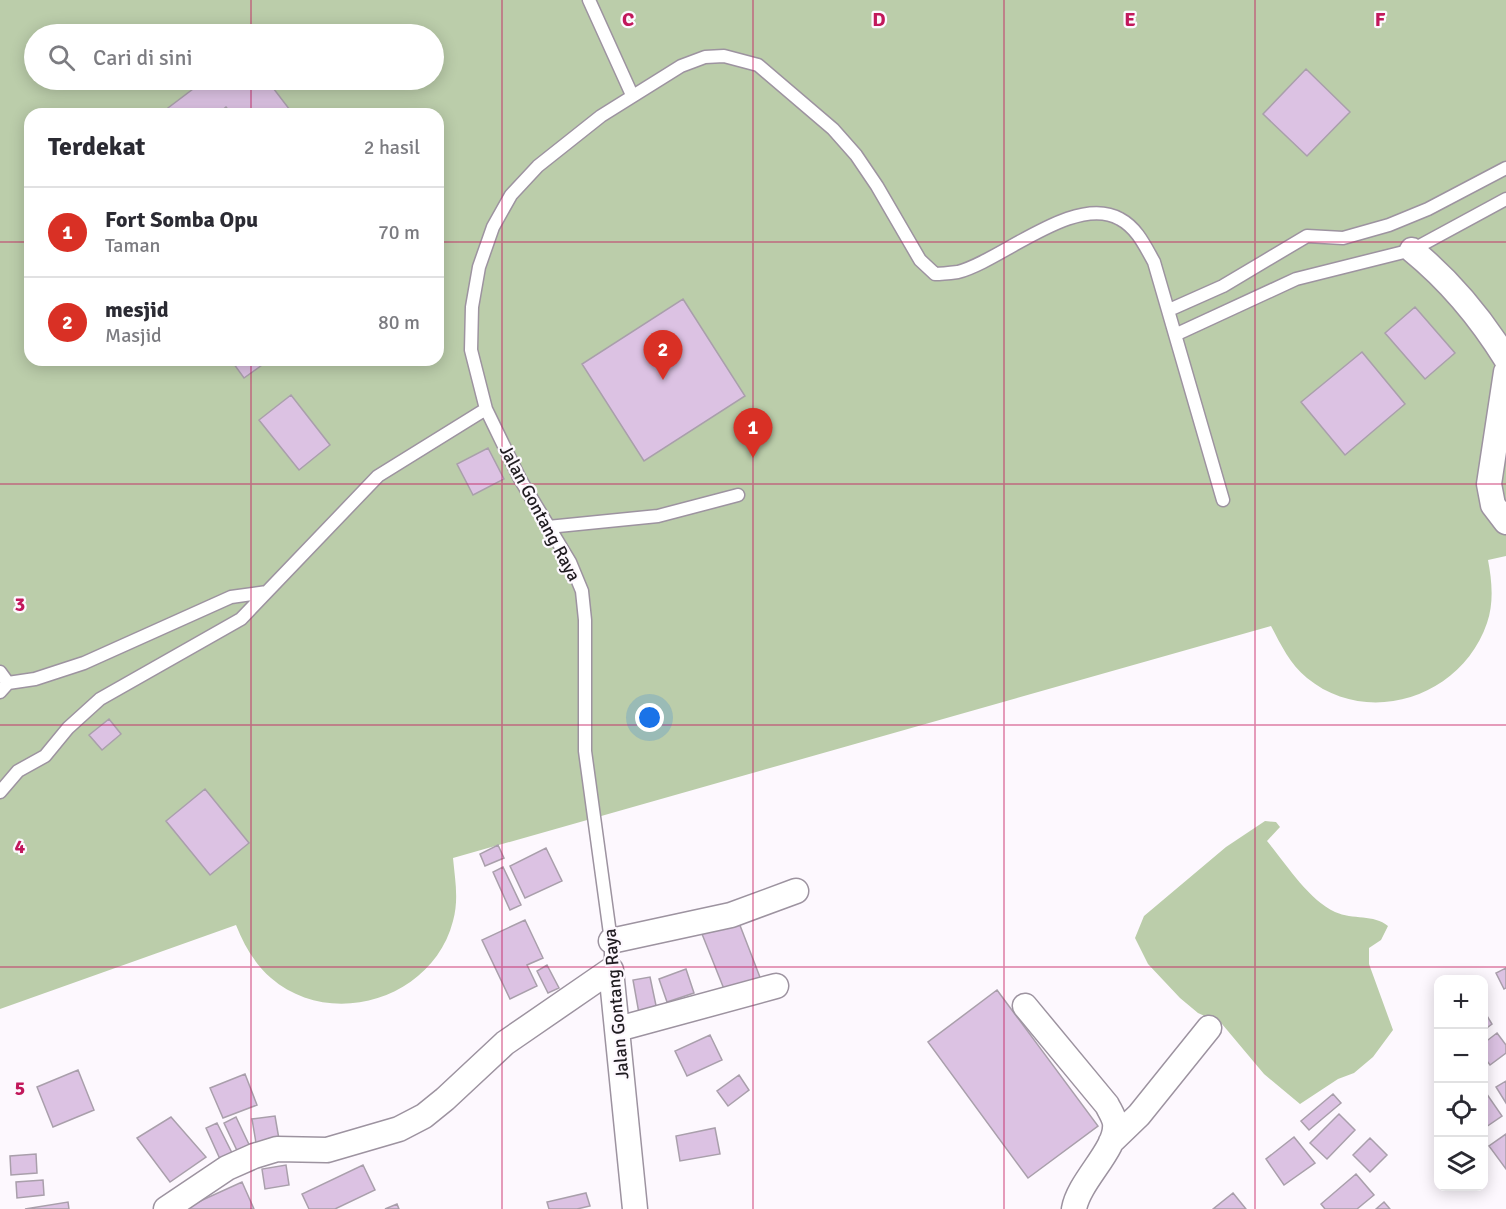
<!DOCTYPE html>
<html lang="id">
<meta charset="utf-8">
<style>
:root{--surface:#fff;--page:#f7f7f7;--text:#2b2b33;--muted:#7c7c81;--line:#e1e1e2;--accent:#d93025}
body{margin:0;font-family:Signika,sans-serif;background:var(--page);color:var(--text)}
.controls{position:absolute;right:18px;bottom:18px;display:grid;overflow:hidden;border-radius:12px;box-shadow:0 3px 15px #0003}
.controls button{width:54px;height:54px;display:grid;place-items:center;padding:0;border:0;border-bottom:2px solid var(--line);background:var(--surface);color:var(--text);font:30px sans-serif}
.you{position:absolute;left:650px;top:718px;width:21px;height:21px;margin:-15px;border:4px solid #fff;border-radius:50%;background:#1a73e8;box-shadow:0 0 0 9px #1a73e833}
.badge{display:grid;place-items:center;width:39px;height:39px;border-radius:50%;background:var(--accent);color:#fff;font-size:20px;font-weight:700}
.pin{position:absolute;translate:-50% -50px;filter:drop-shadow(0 2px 3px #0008)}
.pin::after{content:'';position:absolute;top:32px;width:21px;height:18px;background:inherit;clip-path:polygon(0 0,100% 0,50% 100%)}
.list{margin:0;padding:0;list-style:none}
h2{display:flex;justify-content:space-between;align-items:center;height:78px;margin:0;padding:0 24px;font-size:26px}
h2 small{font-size:20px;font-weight:400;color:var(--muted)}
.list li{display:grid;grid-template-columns:39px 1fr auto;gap:18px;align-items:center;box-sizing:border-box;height:90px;padding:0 24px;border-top:2px solid var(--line)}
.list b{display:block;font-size:22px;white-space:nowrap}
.list p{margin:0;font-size:20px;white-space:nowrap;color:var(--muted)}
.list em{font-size:20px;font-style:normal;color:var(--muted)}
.icon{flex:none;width:33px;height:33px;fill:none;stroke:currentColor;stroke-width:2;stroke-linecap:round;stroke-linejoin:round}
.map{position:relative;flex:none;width:1506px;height:1209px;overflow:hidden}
.search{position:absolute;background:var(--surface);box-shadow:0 3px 15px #0003;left:24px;top:24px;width:420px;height:66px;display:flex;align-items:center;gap:15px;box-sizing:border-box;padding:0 21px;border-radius:33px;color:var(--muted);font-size:22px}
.panel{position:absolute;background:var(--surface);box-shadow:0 3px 15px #0003;left:24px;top:108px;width:420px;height:258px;border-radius:18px}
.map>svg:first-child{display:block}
.green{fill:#bbcdaa;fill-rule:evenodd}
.building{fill:#dcc2e3;stroke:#a99fab;stroke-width:1.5}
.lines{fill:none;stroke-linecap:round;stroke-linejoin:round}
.lane-casing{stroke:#9d93a0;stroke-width:15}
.street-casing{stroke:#9d93a0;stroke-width:27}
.lane{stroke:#fff;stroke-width:12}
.street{stroke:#fff;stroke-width:24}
.grid{fill:none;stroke:#c2185b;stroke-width:1.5;stroke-opacity:0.55}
.labels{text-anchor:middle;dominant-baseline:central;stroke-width:4.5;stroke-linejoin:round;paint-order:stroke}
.street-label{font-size:18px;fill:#201c21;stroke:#fdf8fe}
.grid-label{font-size:20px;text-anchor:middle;font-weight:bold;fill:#c2185b;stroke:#fdf8fe;stroke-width:4.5;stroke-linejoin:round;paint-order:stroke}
</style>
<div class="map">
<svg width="1506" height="1209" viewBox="0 0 1506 1209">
<rect width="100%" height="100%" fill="#fdf8fe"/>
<!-- green -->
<path class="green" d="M0,0H1506V556L1488,560C1492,581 1494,603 1487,623C1462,697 1368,728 1307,678C1290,664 1281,645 1271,626L453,858C455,880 459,899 453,921C433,999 331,1030 271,978C254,963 244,945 236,925L0,1009ZM34,34H434V80H34ZM30,114H438V360H30Z
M1265,821L1276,822L1280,827L1267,841C1287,865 1308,899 1335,912C1353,920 1374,914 1388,926L1381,940L1369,948V964L1393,1030L1373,1057L1354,1073L1338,1079L1300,1104L1264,1074L1222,1024L1198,1013L1180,998L1148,964L1135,938L1144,916L1226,847Z"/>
<!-- building -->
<path class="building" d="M1306,69L1350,112L1307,156L1263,114Z
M205,80H267L293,114H232L226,107L217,114H160Z
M683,299L745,396L644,461L582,364Z
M1415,307L1455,353L1425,379L1385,333Z
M1362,352L1405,404L1345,455L1301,402Z
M231,360H269L244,378Z
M291,395L330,445L299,470L259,420Z
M488,448L504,479L473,495L457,464Z
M109,719L121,734L102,750L89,735Z
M205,789L249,843L210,875L166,821Z
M498,845L504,858L485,866L480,854Z
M546,848L562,881L525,898L510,866Z
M503,867L521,905L510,910L493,872Z
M736,915L763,985L728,999L700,929Z
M525,920L543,958L527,965L537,986L510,999L482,940Z
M547,965L559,988L548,993L537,971Z
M1506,968V988L1504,989L1496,973Z
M686,969L694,993L667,1002L659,979Z
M650,977L658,1015L640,1019L633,980Z
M997,990L1098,1126L1028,1178L928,1042Z
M1484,1011L1492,1024L1484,1030Z
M1497,1033L1506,1045V1053L1490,1065L1484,1057V1043Z
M710,1035L722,1060L687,1076L675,1051Z
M78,1070L94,1110L53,1127L37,1087Z
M245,1074L257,1105L223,1118L210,1088Z
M739,1075L749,1090L728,1106L717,1091Z
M1506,1081V1103L1496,1087Z
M1484,1090L1502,1116L1486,1127L1484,1124Z
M1333,1094L1341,1103L1309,1130L1301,1121Z
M1339,1114L1355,1130L1327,1159L1310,1143Z
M275,1116L280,1145L257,1149L252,1119Z
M171,1117L206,1157L170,1182L137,1138Z
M236,1117L253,1153L241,1159L224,1123Z
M217,1123L232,1153L220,1159L206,1128Z
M715,1128L720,1154L680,1161L676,1136Z
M1506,1134V1169L1489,1146Z
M1294,1137L1315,1163L1284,1185L1266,1159Z
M1370,1138L1387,1155L1370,1172L1353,1155Z
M36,1154L37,1173L11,1175L10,1156Z
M286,1165L289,1185L265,1189L262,1169Z
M363,1165L375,1190L335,1209H309L302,1194Z
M1356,1174L1374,1195L1357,1209H1325L1321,1204Z
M43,1180L44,1195L17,1198L16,1182Z
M242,1182L254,1209H187V1207Z
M586,1193L590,1206L577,1209H549L547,1202Z
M1233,1193L1246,1209H1213Z
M68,1202L69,1209H25Z
M1384,1202L1390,1209H1376Z
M397,1204L399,1209H385Z"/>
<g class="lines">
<defs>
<path id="lane" d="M589,0L632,95
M1169,310L1223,286L1307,236L1343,238L1389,225L1428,209L1506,168
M1177,334L1296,279L1412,250L1506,199
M548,527L658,516L738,495
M0,672L8,683
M0,692L8,683L35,679L84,663L231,597L267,592
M0,792L18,771L45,756L68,728L100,699L241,619L378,476L486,409
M611,970V941L585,751V620L582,591L570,562L520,479L486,409L471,350L472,307L479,267L493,227L511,195L538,166L601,116L681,66L705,57L724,56L758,65L833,129L856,155L877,186L920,260L935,274C942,274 950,273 958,272C1001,261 1075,193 1120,219C1137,228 1145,246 1154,262L1223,500"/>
<path id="street" d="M1412,250C1450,281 1480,317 1506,359
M1506,372L1489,484L1493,505L1506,522
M611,941L731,915L796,891
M1025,1006L1107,1105C1110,1111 1114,1117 1115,1123C1118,1149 1079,1180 1074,1209
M618,1029L776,986
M1111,1142L1139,1115L1209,1028
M166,1209L227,1168L254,1156L277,1149L327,1150L399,1129L424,1116L445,1099L505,1043L611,970L635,1209"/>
</defs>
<!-- lane casing -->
<use href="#lane" class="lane-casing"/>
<!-- street casing -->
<use href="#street" class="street-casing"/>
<!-- lane -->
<use href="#lane" class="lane"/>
<!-- street -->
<use href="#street" class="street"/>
</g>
<!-- grid -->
<path class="grid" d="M251,0V34M502,0V1209M753,0V1209M1004,0V1209M1255,0V1209M251,80V114M0,242H30M438,242H1506M251,360V1209M0,484H1506M0,725H1506M0,967H1506"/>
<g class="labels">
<!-- street labels -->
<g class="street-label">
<text transform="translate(540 513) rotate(62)">Jalan Gontang Raya</text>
<text transform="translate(616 1004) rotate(-95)">Jalan Gontang Raya</text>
</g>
</g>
<g class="grid-label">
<text x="628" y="26">C</text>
<text x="879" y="26">D</text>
<text x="1130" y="26">E</text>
<text x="1380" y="26">F</text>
<text x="20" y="611">3</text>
<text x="20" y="853">4</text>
<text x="20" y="1095">5</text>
</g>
</svg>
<div class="controls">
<button>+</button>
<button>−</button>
<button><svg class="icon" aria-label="locate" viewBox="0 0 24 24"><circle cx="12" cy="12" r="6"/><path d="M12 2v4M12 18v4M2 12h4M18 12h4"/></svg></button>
<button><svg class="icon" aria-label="layers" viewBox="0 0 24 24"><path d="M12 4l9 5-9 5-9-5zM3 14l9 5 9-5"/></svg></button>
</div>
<div class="you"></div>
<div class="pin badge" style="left:753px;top:458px">1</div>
<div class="pin badge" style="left:663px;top:380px">2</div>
<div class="search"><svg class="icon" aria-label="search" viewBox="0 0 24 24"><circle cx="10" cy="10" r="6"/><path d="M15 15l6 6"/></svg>Cari di sini</div>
<section class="panel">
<h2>Terdekat<small>2 hasil</small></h2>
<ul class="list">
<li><span class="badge">1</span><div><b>Fort Somba Opu</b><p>Taman</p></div><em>70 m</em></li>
<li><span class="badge">2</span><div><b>mesjid</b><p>Masjid</p></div><em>80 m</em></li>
</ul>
</section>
</div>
